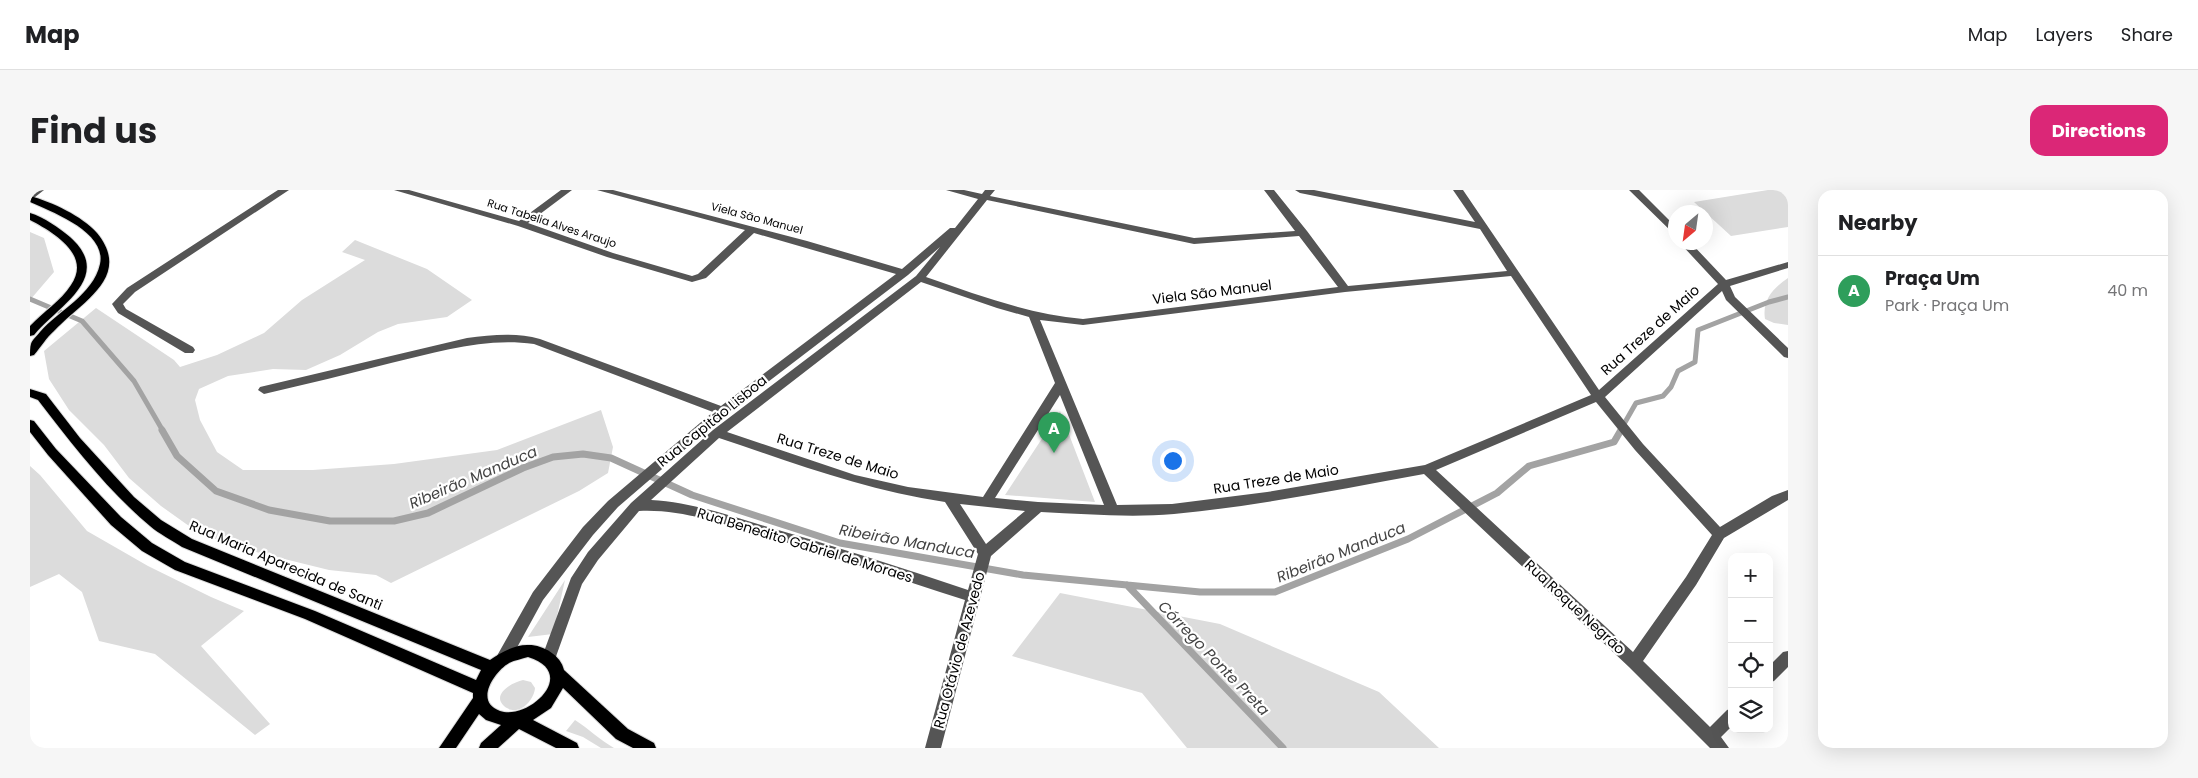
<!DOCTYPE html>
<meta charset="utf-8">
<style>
:root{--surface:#fff;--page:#f6f6f6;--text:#202124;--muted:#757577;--line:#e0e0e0;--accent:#db2777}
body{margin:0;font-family:Poppins,sans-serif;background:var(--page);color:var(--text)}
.controls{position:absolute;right:15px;bottom:15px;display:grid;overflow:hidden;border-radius:10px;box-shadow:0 5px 20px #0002}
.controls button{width:45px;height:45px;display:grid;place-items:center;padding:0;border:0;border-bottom:1px solid var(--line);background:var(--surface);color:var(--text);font:25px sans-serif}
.compass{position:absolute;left:1638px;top:15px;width:45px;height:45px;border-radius:50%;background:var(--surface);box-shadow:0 5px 20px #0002;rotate:209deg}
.you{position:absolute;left:1142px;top:270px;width:18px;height:18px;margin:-12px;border:4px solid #fff;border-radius:50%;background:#1a73e8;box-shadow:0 0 0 8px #1a73e833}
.badge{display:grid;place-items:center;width:32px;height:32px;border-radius:50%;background:var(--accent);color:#fff;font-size:16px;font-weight:700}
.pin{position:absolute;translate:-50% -41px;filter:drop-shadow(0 1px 2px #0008)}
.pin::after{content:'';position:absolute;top:26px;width:18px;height:15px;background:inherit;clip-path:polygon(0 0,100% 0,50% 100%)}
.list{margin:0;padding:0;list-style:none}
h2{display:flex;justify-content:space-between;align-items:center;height:65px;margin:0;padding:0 20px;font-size:21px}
h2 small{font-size:16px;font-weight:400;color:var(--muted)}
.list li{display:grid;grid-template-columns:32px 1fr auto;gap:15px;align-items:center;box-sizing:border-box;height:70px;padding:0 20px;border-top:1px solid var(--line)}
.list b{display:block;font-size:19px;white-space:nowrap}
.list p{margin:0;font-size:16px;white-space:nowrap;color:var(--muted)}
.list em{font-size:16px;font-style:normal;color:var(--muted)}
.icon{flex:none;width:28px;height:28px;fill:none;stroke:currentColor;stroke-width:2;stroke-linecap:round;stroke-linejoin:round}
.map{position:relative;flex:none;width:1758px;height:558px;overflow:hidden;border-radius:15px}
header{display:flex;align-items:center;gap:30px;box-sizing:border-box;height:70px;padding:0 25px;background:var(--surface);border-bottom:1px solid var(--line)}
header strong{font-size:24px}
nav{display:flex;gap:28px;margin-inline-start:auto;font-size:18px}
.intro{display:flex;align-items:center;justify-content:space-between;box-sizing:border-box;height:120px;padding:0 30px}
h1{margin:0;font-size:35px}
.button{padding:12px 22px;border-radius:15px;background:var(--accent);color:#fff;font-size:18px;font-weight:700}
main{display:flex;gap:30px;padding:0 30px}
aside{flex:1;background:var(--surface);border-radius:15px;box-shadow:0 5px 20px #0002}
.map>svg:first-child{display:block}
.green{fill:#dcdcdc}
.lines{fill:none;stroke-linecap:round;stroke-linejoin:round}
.stream-far1{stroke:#a3a3a3;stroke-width:5}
.stream{stroke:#a3a3a3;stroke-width:7}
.major-casing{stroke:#dbdbdb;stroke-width:2}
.minor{fill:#555;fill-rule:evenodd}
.major{fill:#000;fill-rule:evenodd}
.labels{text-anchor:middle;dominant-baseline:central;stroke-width:4.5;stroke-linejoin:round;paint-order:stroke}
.far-street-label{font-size:11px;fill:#000;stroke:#fff}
.street-label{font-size:14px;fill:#000;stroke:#fff}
.water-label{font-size:15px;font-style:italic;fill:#444;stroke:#fff}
</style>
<header>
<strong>Map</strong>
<nav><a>Map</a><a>Layers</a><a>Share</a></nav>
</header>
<div class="intro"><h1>Find us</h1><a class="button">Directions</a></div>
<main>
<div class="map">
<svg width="1758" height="558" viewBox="0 0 1758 558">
<rect width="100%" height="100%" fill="#fff"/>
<!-- green -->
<path class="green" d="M1738,0H1758V37L1701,46L1664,12Z
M0,42L14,48L24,82L0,110Z
M325,50L397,79L442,110L417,127L368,134L348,142L310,165L276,180L243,179L198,186L169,199L165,210L170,230L187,262L213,280H283L364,274L467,260L571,220L583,257L578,283L549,301L361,393L346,385L299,380L198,355L159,336L131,316L99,288L74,255L39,220L19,189L14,161L66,118L144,170L150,177L187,165L234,143L272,110L335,70L312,62Z
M1758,88V135L1744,133L1735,129C1732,110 1743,98 1758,88Z
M1030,221L1065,312L975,305Z
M0,276L10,285L57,341L118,376L181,407L214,421L171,456L240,534L225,545L125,464L69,451L52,402L29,384L0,397Z
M535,390L523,444L498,447Z
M1030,403L1190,434L1349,502L1409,558H1157L1112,503L982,466Z
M493,490L501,492L505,498C504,511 488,528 474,516C461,504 483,492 493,490Z
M545,530C559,539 570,550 584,558H571L553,547L536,541Z"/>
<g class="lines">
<!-- stream-far1 -->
<path class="stream-far1" d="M0,109L52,131L104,191L133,241
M1590,241L1606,213L1633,206L1641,197L1648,181L1665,172L1668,140L1739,112L1758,107"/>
<!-- stream -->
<path class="stream" d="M132,240L147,266L186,301L239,320L300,331H364L398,323L493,278L523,267L553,264L581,268L662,305L810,353L993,385L1170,402H1245L1378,349L1467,303L1499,276L1584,252L1591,240
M1097,395L1253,558"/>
<defs>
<path id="major" d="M0,6C22,12 52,26 67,43C103,87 51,112 24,141C16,148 11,157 4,165L0,166C0,162 0,157 1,154C2,150 7,146 10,142C29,120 63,105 70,74C77,42 22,22 0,12Z
M0,23C14,27 29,38 40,47C85,87 28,116 4,145L0,146V136C13,122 31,111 41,95C62,65 23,42 0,30Z
M0,199L16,204L50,248L104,307L131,330L162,349L460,470C470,463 484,455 497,455C512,454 531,465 534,480L598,539L624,553L626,558H603L586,549L533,498L521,518L503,530L547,553L549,558H526L489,539L468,558H449L451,553L471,535L456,530L449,524L426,558H409L443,508V503L275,429L145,380L112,361L81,335L18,265L0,242V230L4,231L26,259L91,327L122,353L155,372L285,421L446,490L451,480L152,357C142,350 129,344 120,336C77,300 42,254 8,210L0,207ZM498,467C550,483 498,531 470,521C444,512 464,482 479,473C485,470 492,469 498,467Z"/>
</defs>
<!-- major casing -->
<use href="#major" class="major-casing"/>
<!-- minor -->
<path class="minor" d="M4,0H14L0,11V3Z
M248,0H259L105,102L93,114L96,119L163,157L165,160L163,163H155L88,123L82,114L97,98Z
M364,0H379L489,31L531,0H542L498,33L583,63L662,86L668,84L715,40L567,0H583L777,51L872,79L920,38H925L948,9L916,0H934L952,4L955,0H965L960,6L1164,48L1265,41L1234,0H1244L1277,41L1318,96L1477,81L1450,39L1270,3L1265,0H1284L1445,32L1423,0H1433L1569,200L1688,94L1649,52H1660L1696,90L1758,72V78L1700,96L1705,107L1758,158V168L1754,167L1696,110L1692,101L1575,207L1613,254L1690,337L1742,306L1758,300V310L1694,348L1666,395L1613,471L1680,537L1697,520L1702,518V536L1691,547L1699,558H1680L1599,477L1394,284C1311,299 1228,316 1144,324C1100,328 1055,324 1011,322L961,366L911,558H895L935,410C867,388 798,364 728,344C689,333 651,319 609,321L568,370L552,394L524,472L519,473L514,472L512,467L541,388L558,362L601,313L683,240L886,86L910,57L878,85L696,224L588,317L563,345L513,410L478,474L473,475L468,474L466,469L468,464L503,402L553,337L578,311L683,222L504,154C455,147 408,162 361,173C319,184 276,194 234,204L228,200L230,197L437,148C461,145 486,142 510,149L691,216L866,84L724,43L676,88L662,92L577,67L488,36ZM957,10L1164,54L1269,46L1308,97L1053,129C998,124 948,105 896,87ZM1481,86L1561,205L1395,275L1237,302L1142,314L1087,315L1010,130L1053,135L1315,102ZM891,92L967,118L999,127L1025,193L953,307L878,297L825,285L697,242ZM1030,205L1074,315L1008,312L965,308ZM1566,212L1605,260L1682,345L1656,387L1603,462L1406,280ZM689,248C764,273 837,301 915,312L948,364L938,400C870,377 801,355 731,335C695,324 659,312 621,310ZM930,314L995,321L956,354Z
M1599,0H1609L1646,37V46Z
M1758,461V477L1744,491L1739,493V476L1753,462Z"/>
<!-- major -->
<use href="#major" class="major"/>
</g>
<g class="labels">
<!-- far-street labels -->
<g class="far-street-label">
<text transform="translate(727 28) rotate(15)">Viela São Manuel</text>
<text transform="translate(522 33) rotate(18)">Rua Tabelia Alves Araujo</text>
</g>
<!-- street labels -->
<g class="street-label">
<text transform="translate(1182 102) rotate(-7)">Viela São Manuel</text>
<text transform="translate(1620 140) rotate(-42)">Rua Treze de Maio</text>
<text transform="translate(682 231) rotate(-39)">Rua Capitão Lisboa</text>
<text transform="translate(808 266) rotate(17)">Rua Treze de Maio</text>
<text transform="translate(1246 289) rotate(-9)">Rua Treze de Maio</text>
<text transform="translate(775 355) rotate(17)">Rua Benedito Gabriel de Moraes</text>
<text transform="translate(256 375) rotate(23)">Rua Maria Aparecida de Santi</text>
<text transform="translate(1545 417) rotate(43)">Rua Roque Negrão</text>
<text transform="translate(929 460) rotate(-75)">Rua Otávio de Azevedo</text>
</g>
<!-- water labels -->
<g class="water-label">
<text transform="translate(443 287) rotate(-23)">Ribeirão Manduca</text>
<text transform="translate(877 351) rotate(10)">Ribeirão Manduca</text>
<text transform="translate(1311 362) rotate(-22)">Ribeirão Manduca</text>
<text transform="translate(1184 468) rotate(46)">Córrego Ponte Preta</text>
</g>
</g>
</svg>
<div class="controls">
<button>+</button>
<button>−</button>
<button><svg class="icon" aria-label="locate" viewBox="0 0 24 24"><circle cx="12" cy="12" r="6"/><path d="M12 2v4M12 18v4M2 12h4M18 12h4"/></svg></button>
<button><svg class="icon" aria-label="layers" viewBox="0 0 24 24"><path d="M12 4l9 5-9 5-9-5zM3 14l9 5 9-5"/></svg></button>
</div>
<svg class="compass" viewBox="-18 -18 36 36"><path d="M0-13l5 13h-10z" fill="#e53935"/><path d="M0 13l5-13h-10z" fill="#757577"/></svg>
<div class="you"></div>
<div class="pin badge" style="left:1024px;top:263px;background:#2e9e5b">A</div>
</div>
<aside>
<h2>Nearby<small></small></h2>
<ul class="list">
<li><span class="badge" style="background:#2e9e5b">A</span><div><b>Praça Um</b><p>Park · Praça Um</p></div><em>40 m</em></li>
</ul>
</aside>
</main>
